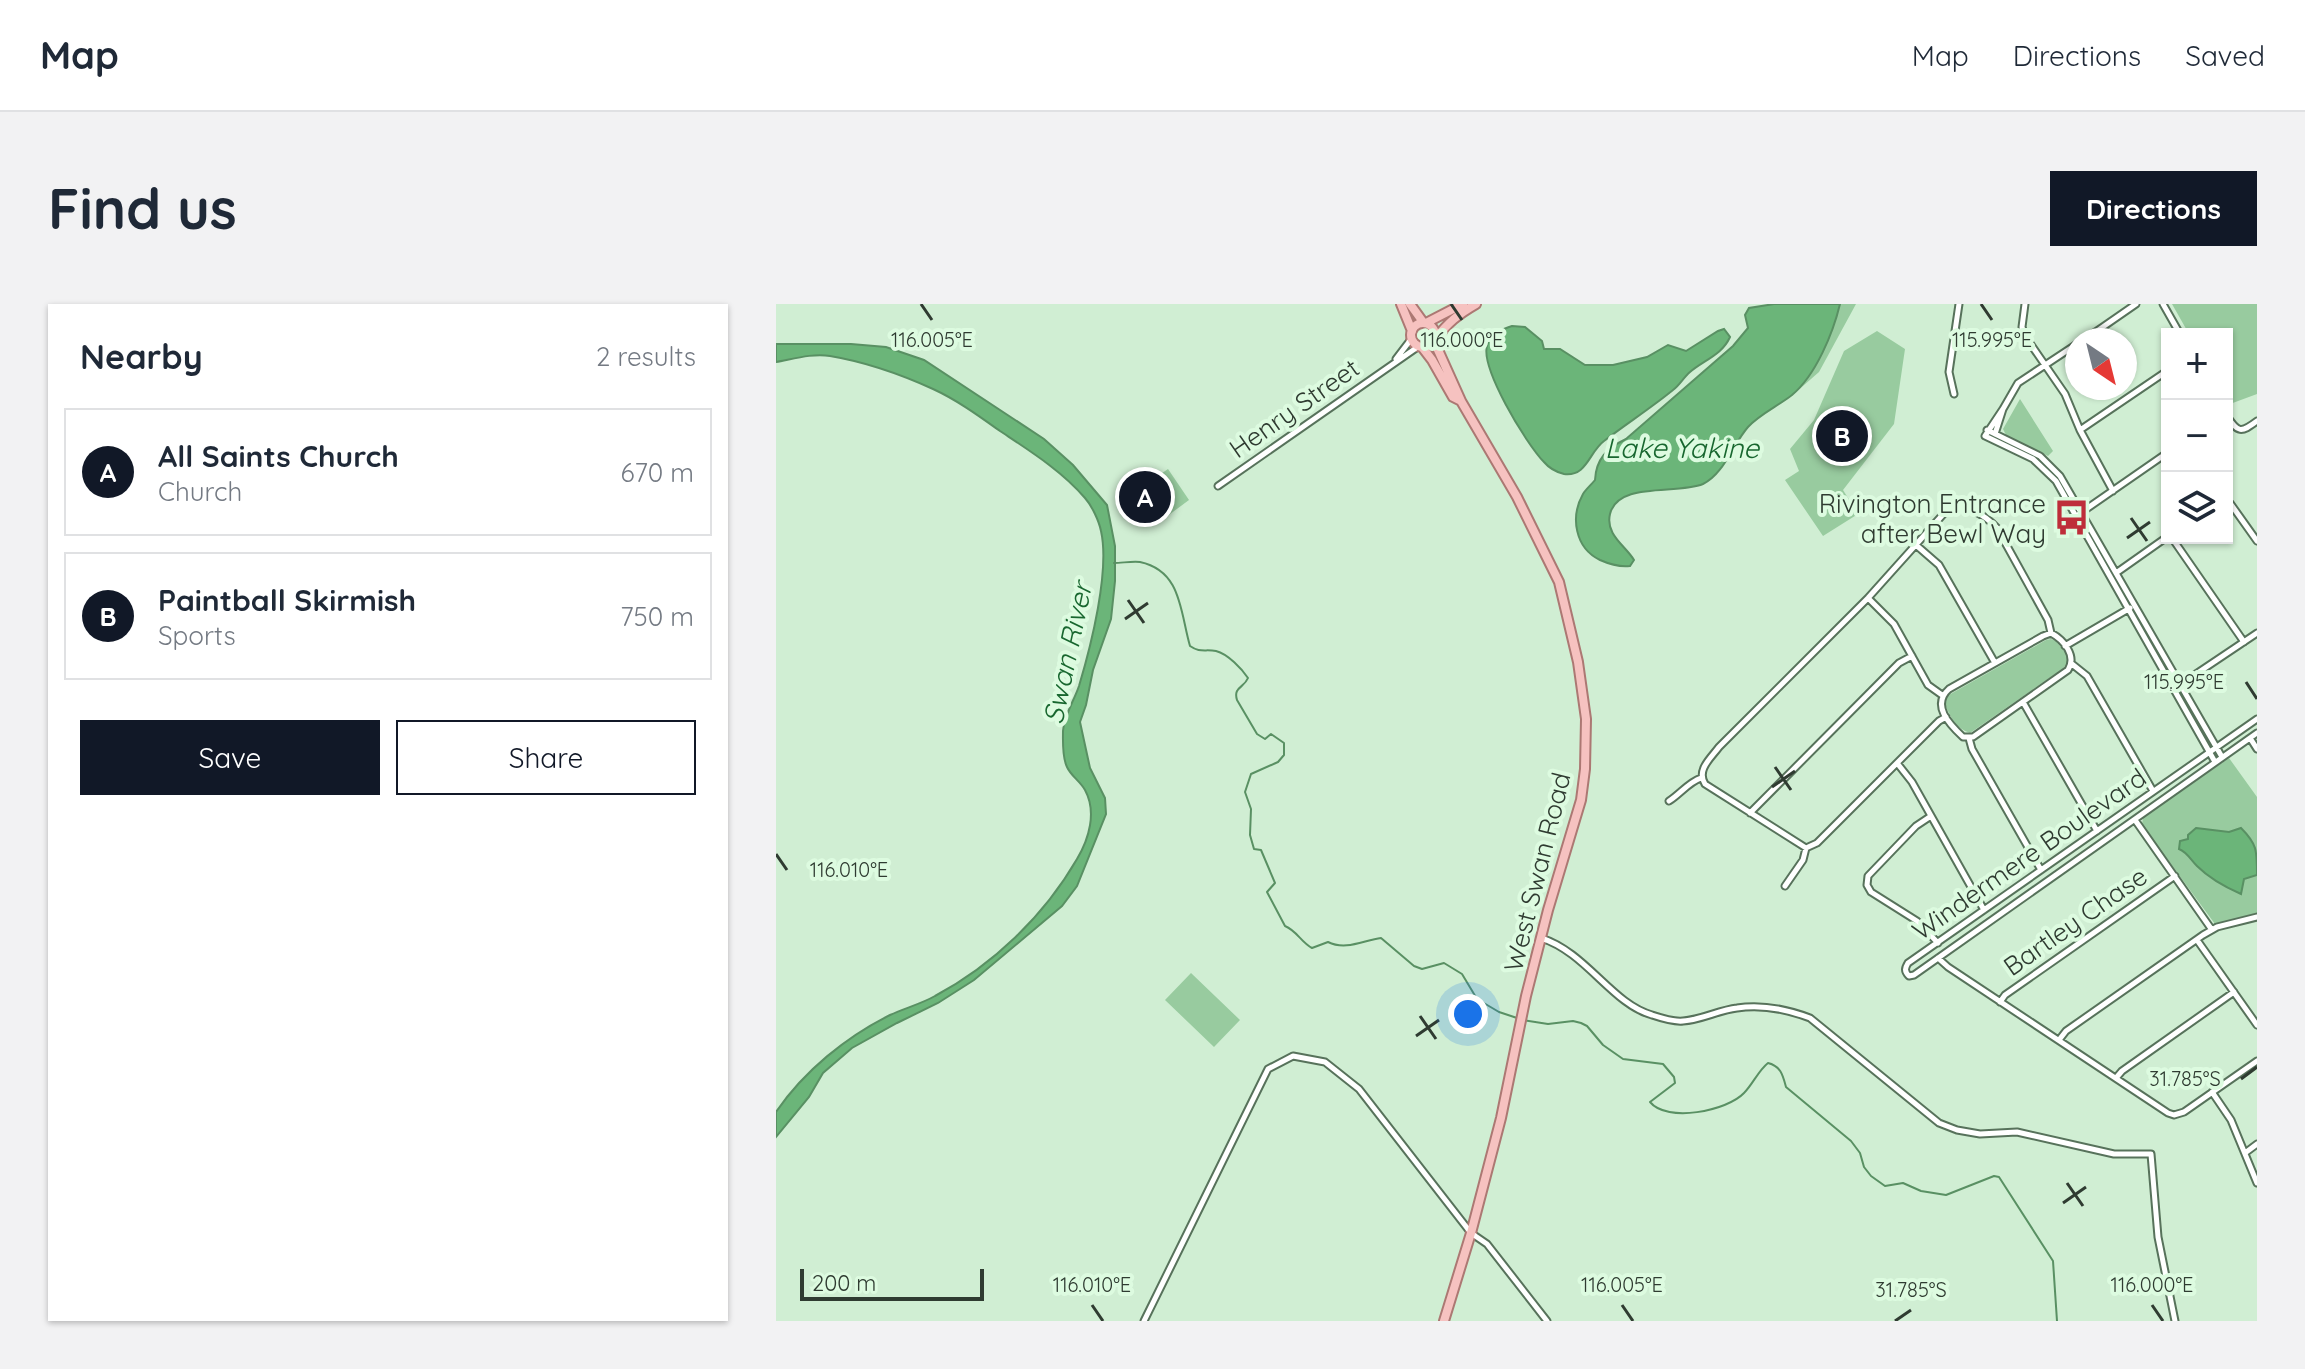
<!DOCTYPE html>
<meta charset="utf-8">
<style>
:root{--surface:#fff;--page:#f2f2f3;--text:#1f2937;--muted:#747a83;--line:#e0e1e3;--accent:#111827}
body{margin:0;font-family:Quicksand,sans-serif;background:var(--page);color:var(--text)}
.controls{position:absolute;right:24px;top:24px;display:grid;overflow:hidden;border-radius:0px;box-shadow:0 2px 6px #0004}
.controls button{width:72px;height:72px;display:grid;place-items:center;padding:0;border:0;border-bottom:2px solid var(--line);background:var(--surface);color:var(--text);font:40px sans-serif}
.compass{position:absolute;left:1289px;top:24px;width:72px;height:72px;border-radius:50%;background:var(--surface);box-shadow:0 2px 6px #0004;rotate:145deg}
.scale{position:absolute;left:24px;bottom:20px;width:184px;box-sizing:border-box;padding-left:8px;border:4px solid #2f3b31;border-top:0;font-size:22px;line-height:28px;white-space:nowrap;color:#2f3b31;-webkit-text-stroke:6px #ddfbe0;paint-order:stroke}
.you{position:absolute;left:692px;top:710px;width:28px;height:28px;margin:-20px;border:6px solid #fff;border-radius:50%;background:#1a73e8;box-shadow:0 0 0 12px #1a73e833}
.badge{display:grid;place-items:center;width:52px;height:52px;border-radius:50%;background:var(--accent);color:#fff;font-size:26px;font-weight:700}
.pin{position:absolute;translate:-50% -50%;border:4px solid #fff;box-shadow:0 2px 8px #0006}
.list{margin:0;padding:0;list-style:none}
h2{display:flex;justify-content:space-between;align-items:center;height:104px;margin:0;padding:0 32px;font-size:34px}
h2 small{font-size:26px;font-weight:400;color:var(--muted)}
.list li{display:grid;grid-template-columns:52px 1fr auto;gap:24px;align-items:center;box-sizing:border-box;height:128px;margin:0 16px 16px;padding:0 16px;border:2px solid var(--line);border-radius:0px}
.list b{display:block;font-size:30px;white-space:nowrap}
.list p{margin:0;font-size:26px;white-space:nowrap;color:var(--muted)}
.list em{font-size:26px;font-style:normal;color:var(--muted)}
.actions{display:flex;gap:16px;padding:24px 32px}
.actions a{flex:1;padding:18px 0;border:2px solid var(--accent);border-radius:0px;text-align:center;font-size:28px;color:var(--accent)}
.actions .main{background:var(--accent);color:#fff}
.icon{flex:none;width:44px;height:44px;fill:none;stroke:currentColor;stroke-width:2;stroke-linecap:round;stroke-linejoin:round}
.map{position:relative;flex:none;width:1481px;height:1017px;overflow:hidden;border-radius:0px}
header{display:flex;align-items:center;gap:48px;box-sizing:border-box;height:112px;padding:0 40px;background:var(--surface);border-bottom:2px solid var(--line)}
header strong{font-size:38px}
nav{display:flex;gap:44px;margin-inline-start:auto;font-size:28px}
.intro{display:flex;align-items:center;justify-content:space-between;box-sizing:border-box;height:192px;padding:0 48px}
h1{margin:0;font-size:56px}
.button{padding:20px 36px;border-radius:0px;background:var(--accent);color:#fff;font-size:28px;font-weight:700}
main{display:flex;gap:48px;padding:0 48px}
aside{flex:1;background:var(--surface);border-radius:0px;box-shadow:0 2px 6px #0004}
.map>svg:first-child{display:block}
.green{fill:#98cb9f}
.water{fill:#6bb579;stroke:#599063;stroke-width:2}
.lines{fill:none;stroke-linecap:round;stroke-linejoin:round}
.stream{stroke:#599063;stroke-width:2}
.minor-casing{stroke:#57725b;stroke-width:9}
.primary-casing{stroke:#ac7873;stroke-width:12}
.minor{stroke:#fff;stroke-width:5}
.primary{stroke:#f6c2c0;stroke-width:8}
.ticks{fill:none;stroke:#2f3b31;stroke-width:3}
.labels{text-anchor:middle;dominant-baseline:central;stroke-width:8;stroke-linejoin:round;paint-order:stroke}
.street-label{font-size:26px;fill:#2f3b31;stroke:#ddfbe0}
.poi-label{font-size:26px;fill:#2f3b31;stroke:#ddfbe0;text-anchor:end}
.water-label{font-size:28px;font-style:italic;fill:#18672f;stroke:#ddfbe0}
.ticks-label{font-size:20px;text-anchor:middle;fill:#2f3b31;stroke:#ddfbe0;stroke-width:8;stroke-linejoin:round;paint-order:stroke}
</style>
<header>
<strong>Map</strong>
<nav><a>Map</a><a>Directions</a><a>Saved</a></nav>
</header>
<div class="intro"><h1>Find us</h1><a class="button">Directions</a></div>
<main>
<aside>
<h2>Nearby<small>2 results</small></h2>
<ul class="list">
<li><span class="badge">A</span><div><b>All Saints Church</b><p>Church</p></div><em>670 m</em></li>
<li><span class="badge">B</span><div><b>Paintball Skirmish</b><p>Sports</p></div><em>750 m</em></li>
</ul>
<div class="actions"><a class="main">Save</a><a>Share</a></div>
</aside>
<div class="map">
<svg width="1481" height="1017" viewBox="0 0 1481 1017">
<rect width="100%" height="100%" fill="#d0eed3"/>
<!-- green -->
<path class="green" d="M1064,0H1080L1043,68L1019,89L1047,48Z
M1396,0H1481V90L1454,100L1451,95V30H1413Z
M1101,27L1129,45L1118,120L1067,186L1082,210L1047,232L1009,176L1023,167L1014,145L1038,116L1068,47Z
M1244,95L1277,147L1272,152L1230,131L1227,125Z
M392,165L413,196L386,216L376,202L384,196L376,184L371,187L367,182Z
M1275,335L1280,337L1292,352L1291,360L1285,366L1194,429C1180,425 1174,412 1168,399L1171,392L1270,336Z
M1453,454L1481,493V609L1439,620L1366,521L1367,513Z
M415,669L464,716L438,743L389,696Z"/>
<!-- water -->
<path class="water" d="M998,0H1064C1057,29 1040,71 1016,91C1002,102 984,110 972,123C957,140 948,170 927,180C901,191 842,177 834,210C829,231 850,242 858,256L854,262C845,263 833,260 824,256C799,244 794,213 807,190C810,185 815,181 819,176C820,155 831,144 850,135L957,42L972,24L969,11L973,4Z
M736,22L749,23L766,37L768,45H784L809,61H837L871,53L892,41L910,47L942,27L948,25L954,33C946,51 928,56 914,68C907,74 904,81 897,86C875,104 850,120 828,137C813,148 811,173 788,170C780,168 773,164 768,158C751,141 701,60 712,39C716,29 727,25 736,22Z
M0,40H75L110,43L148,56L268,135L297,161L331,201L339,242V277L335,315L317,366L310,401L304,418L314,464L329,494L330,510L301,582L286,602L198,676L162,699L121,719L76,744L47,769L33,793L0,833V808C28,767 70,733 114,711C129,704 145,700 159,692C217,661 268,612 301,555C313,535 321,508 309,486C304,477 295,472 291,463C286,453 287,438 287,427C288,411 298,397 303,382C315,342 334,267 325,227C323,217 316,202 309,194C286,167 254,147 224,127C203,112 181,96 157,85C124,70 90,58 54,52C37,49 17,55 0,58Z
M1420,524L1453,528L1465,524C1481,540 1481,546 1481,571L1468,575L1465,590C1449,583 1434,575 1421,562C1415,556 1411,548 1403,545L1404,537L1412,535V531Z"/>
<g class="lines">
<!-- stream -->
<path class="stream" d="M338,259C346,259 356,257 364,258C406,267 404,308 414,342C424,349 429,345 440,347C452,350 466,365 472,374C468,384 457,383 461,396L481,430L489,435L495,430L508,439V451L502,458L475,470L469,488L475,505L474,531L478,545L485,546L499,579L491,588L509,622C521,627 525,638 536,644L552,638C570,647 588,636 605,634L638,662L646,665L668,659L686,670L701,695L723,708L741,714
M747,716L772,720L797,717L805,719L811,722L827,741L847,755L887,760L898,773L899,779L874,798C891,819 951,807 968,789C977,780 982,767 992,759C1005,762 1007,772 1010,783L1075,837L1084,849L1088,863L1095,872L1109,882L1127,879L1145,887L1170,891L1218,872L1223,873L1277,957L1281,1017"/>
<defs>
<path id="minor" d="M1249,0L1246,23L1249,32L1289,90L1304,126L1337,187
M1387,0L1404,30
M1308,36L1360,0
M620,55L636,34
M1178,90L1173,68L1183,0
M1227,105L1209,132L1257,155L1280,177L1439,458
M1451,112C1462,129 1465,129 1481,117
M1211,126L1264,152L1284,172L1446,453
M1304,126L1391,67
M1219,130L1227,105L1242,79L1301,40
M442,182L643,42
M1451,198L1454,199L1481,237
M1303,210L1391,149
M1396,234L1468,338
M1140,241L1163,261L1219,359
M1340,269L1391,233
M1092,294L1118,320L1152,381L1166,391
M1275,329C1288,336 1301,352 1292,366L1197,433H1187C1173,420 1155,401 1173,385L1267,332Z
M1289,342L1354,304
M1296,360L1311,372L1377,487
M1402,382L1481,329
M1247,398L1321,527
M1170,413L1163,417L1041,539L1030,544L929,480C920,466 935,454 943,443L1092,294L1171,206C1188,198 1209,211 1221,224L1272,316L1275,329
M1481,415L1132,659C1129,664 1128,667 1133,672L1138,671L1481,429
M1193,434L1196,445L1265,566
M1474,434L1481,445
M1121,459L1136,478L1208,606
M893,497C904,490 913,478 925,474
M974,509L1123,359L1136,352
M1155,512L1140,522L1092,572L1091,581L1095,588L1141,617L1162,639
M1359,516L1436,626
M1009,582L1027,556L1030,544
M765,634C810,648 836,700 876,711C885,714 898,718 907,717C925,716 943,706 961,704C986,700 1010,705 1034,714L1163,819L1181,826L1204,830L1241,828L1338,850H1375L1382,933L1399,1017
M1421,636L1481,721
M1162,654L1172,663L1392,809L1398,811L1408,808L1481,757
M1224,698L1229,691L1399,572
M1283,736L1290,727L1427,631L1441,623L1481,613
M1340,774L1346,767L1458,688
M1436,788L1455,816L1481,879
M1469,849L1481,840
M368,1017L492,765L517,752L549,758L583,785L695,929L711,940L771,1017"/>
<path id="primary" d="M625,0L636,27
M634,0L647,18
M635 31a12 12 0 1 1 24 0a12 12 0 1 1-24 0Z
M650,19L687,0
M659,35C673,18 681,11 700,0
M658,37L685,97L741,193L783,278L802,358L810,415L809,465L805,496L772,606L750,692L725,814L695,929L668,1017
M646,43L656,56L677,93L685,97"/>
</defs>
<!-- minor casing -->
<use href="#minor" class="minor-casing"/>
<!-- primary casing -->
<use href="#primary" class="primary-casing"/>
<!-- minor -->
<use href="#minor" class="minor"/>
<!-- primary -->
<use href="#primary" class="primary"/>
</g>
<!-- ticks -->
<path class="ticks" d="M145,0L156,16M675,0L686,16M1205,0L1216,16M1355,214L1371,237M1351,234L1374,218M352,296L368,319M349,315L372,299M1470,378L1481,395M999,463L1015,486M996,483L1019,467M0,550L11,566M644,712L660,735M640,732L663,716M1465,775L1481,763M1291,879L1307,902M1287,899L1310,883M316,1001L327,1017M846,1001L857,1017M1376,1001L1387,1017M1119,1017L1135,1006"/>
<!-- icons -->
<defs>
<symbol id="bus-bare" viewBox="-9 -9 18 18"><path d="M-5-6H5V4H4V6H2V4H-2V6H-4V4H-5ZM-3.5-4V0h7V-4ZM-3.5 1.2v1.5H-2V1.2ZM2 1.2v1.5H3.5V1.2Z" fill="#be2d3a" stroke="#ddfbe0" stroke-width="2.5" paint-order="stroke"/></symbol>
</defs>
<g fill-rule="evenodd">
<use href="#bus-bare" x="1270" y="188" width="51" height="51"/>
</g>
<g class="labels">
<!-- street labels -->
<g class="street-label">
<text transform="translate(518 104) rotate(-35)">Henry Street</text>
<text transform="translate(1253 550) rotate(-35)">Windermere Boulevard</text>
<text transform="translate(761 568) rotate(-76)">West Swan Road</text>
<text transform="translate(1299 617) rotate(-35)">Bartley Chase</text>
</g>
<!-- poi labels -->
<g class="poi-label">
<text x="1270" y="199">Rivington Entrance<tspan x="1270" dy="30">after Bewl Way</tspan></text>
</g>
<!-- water labels -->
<g class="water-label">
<text x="906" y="143">Lake Yakine</text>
<text transform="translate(291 349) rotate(-78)">Swan River</text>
</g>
</g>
<g class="ticks-label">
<text x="156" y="43">116.005°E</text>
<text x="686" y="43">116.000°E</text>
<text x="1216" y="43">115.995°E</text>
<text x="1408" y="385">115.995°E</text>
<text x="73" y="573">116.010°E</text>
<text x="1409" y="782">31.785°S</text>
<text x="316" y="988">116.010°E</text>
<text x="846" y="988">116.005°E</text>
<text x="1376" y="988">116.000°E</text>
<text x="1135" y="993">31.785°S</text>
</g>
</svg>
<div class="controls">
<button>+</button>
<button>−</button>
<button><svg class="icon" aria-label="layers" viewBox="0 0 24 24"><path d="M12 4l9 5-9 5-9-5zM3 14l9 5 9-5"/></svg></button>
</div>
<svg class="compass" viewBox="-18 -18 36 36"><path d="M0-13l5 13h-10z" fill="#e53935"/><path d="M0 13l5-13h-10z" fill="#747a83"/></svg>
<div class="scale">200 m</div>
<div class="you"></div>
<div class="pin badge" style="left:369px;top:193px">A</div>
<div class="pin badge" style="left:1066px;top:132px">B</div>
</div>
</main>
